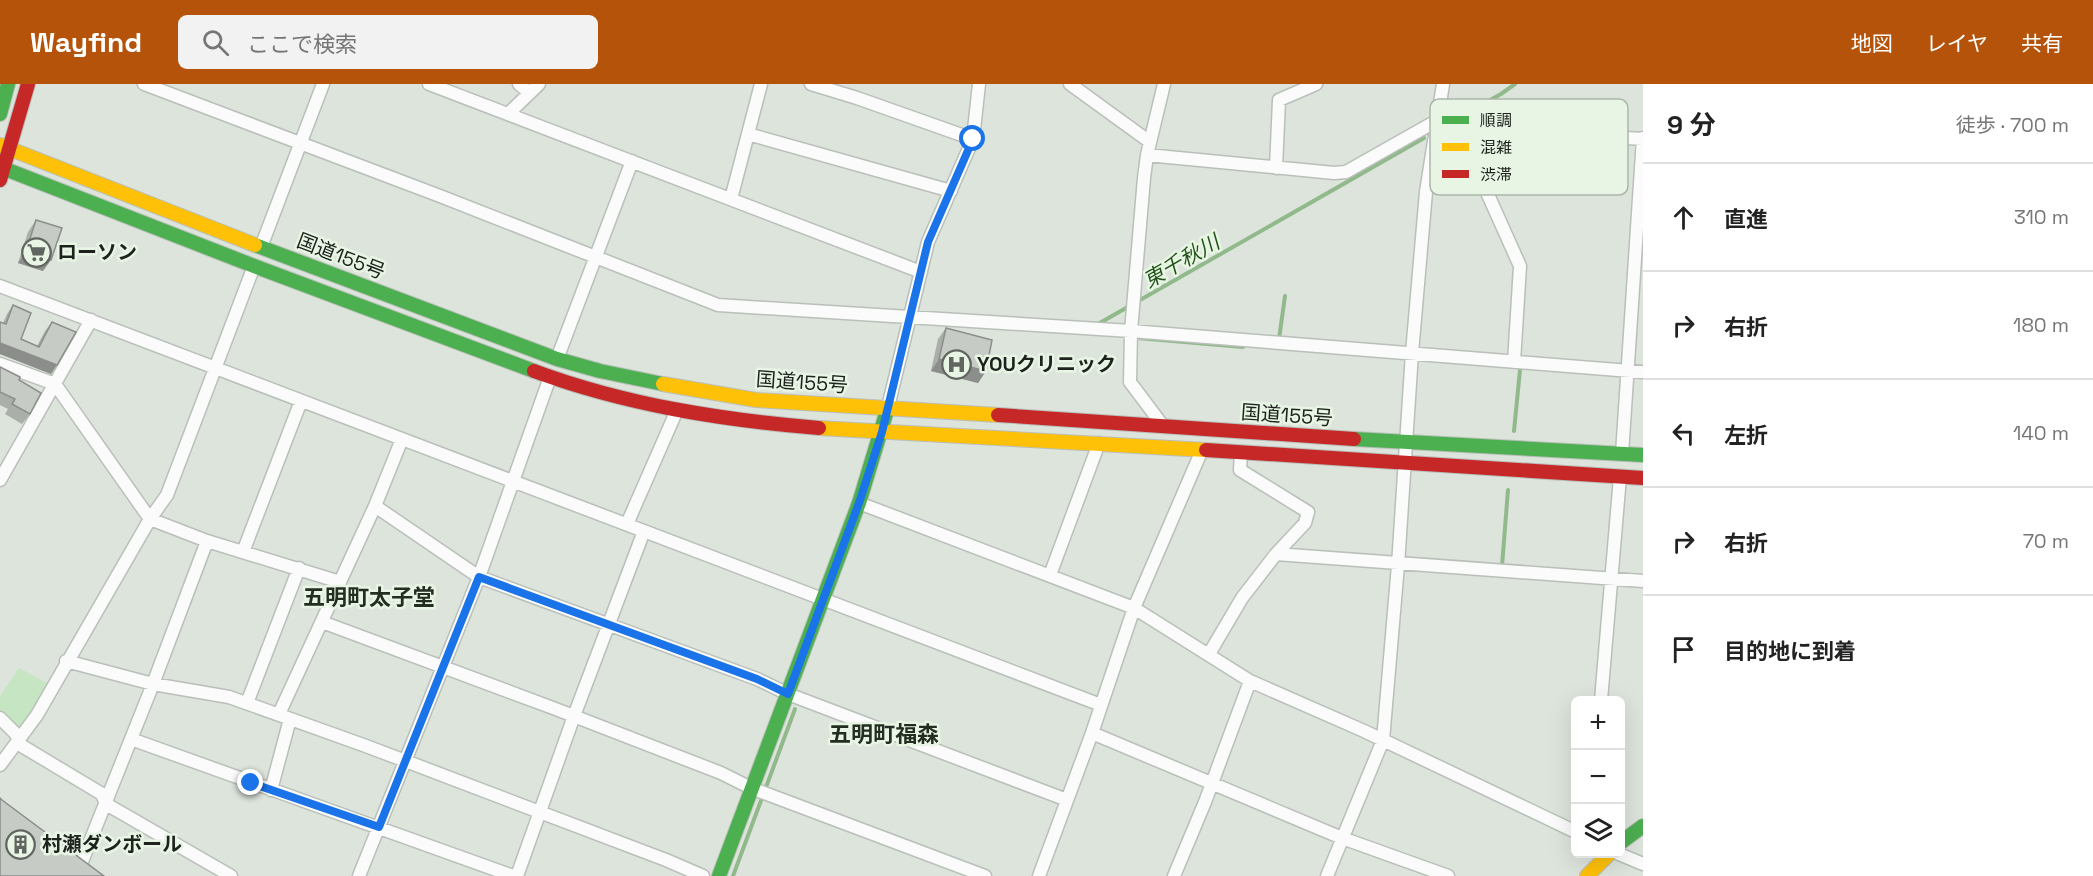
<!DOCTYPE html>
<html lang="ja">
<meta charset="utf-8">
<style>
:root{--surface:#fff;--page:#f2f2f2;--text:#222;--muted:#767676;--line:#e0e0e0;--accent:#b45309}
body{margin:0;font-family:"Space Grotesk","Noto Sans JP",sans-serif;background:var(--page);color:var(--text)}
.controls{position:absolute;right:18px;bottom:18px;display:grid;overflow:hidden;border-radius:9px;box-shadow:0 6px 24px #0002}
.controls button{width:54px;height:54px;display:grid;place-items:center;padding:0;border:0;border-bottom:2px solid var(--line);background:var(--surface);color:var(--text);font:30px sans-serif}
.stop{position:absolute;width:18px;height:18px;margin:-14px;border:4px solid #1a73e8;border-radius:50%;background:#fff}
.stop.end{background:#1a73e8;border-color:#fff;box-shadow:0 2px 6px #0008}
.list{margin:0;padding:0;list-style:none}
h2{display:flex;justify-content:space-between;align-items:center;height:78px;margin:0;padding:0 24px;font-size:26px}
h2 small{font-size:20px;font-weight:400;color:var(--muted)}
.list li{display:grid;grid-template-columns:39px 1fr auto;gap:18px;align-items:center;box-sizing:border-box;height:108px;padding:0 24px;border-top:2px solid var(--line)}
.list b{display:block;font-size:22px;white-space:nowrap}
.list em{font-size:20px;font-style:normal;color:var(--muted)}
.icon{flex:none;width:33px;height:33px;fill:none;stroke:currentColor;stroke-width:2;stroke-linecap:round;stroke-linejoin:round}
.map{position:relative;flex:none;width:1643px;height:792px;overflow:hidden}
header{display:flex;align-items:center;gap:36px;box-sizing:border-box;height:84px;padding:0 30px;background:var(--accent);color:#fff}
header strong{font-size:28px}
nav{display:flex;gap:33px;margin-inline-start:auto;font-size:21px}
.search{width:420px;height:54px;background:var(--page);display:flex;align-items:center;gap:15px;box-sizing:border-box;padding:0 21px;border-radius:9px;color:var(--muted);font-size:22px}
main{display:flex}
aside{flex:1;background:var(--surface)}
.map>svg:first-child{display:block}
.green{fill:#c6e5c2}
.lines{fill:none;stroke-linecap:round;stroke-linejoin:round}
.stream{stroke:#91b98c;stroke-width:4}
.street-casing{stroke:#b9bfb9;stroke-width:15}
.fast-casing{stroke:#b9bfb9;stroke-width:16}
.slow-casing{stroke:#b9bfb9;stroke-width:16}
.jam-casing{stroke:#b9bfb9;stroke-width:16}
.street{stroke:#fafbfa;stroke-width:12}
.fast{stroke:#4caf50;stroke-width:14}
.slow{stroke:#ffc107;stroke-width:14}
.jam{stroke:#c62828;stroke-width:14}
.wall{fill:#aaafa9}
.shaded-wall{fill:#8b8e8a}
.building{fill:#c6cbc5;stroke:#8b8e8a;stroke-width:1.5}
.route{stroke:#1a73e8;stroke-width:8}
.labels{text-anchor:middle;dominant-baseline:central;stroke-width:5;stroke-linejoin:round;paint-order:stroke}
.poi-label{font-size:20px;font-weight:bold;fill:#1d221c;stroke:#e8f5e5;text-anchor:start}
.street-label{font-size:20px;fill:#1d221c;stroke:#e8f5e5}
.water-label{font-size:21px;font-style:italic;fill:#205517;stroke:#e8f5e5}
.quarter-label{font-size:22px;font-weight:bold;fill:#232d22;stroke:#e8f5e5}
.key{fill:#e8f5e5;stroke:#abb6a9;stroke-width:1.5}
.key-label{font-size:16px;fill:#1d221c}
</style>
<header>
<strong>Wayfind</strong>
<div class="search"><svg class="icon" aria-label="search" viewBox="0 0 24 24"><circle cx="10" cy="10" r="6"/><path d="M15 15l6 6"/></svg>ここで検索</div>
<nav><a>地図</a><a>レイヤ</a><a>共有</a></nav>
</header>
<main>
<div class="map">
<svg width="1643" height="792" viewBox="0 0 1643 792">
<rect width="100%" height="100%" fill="#dde4dc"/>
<!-- green -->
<path class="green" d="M19,584L50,601L23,646H17L0,629V612Z"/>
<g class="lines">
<!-- stream -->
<path class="stream" d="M1458,34L1501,10L1515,0
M1453,53L1468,73
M1098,240L1424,54
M1137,254L1243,263
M1279,255L1285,212
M1514,347L1520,286
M1504,482H1502L1508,406
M733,792L795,625"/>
<defs>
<path id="street" d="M144,0L440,112L718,221L1131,247L1643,288
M429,0L921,188
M519,0L530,9
M811,0L857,14L973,55
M1070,0L1150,58
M508,30L539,0
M1437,42L1643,55
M1436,46L1481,95L1520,182L1514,278
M748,50L951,107
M1147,71L1334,89L1346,88L1438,36
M1276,84L1279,16L1316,0
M731,115L761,0
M261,163L323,0
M0,202L1101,621
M557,275L632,77
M0,280L55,300L150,435L207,457L340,498
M888,323L928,158L973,55L979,0
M1163,342L1130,298L1131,247L1144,94L1147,71L1164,0
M1622,370L1643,54
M0,396L91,236
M859,419L1134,524L1250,597L1364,647L1576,748
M375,422L479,493L757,595L788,610L1067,716
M627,440L677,326
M243,468L301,317
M1276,470L1643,497
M1050,491L1099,359
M322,538L553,624L721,689L751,704L985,792
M1209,570L1242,514L1276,470L1305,439L1308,428L1240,386L1241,368
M66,577L153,600L229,613L366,662L666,776L703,792
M1601,616L1620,393
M247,619L299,484
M279,630L375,422L402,355
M0,634L15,649L22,662L102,710L106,720L231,792
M1092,649L1342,754L1448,792
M131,655L513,792
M0,681L37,631L150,435L167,411L254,182
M271,706L290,635
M1619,770L1643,780
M81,780L153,600L207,457
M359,792L479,493L550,293
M517,792L574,632L644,447
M1039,792L1092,649L1134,524L1202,366
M1174,792L1205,718L1250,597
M1327,792L1383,656L1398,481L1412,269L1426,108L1443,0"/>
<path id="fast" d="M0,30L8,0
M0,83L254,182L534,287
M255,161L557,275L600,287L663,300
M1354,355L1643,371
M1620,759L1643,742
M719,792L859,419L888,323"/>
<path id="slow" d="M0,61L255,161
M663,300L756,316L998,331
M819,344L1206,366
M1587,792L1609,770"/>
<path id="jam" d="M0,96L28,0
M534,287C626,321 722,336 819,344
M998,331L1354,355
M1206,366L1643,394"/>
</defs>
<!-- street casing -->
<use href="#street" class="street-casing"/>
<!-- fast casing -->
<use href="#fast" class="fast-casing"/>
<!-- slow casing -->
<use href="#slow" class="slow-casing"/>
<!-- jam casing -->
<use href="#jam" class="jam-casing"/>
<!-- street -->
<use href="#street" class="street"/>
<!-- fast -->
<use href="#fast" class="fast"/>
<!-- slow -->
<use href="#slow" class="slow"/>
<!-- jam -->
<use href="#jam" class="jam"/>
</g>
<!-- wall -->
<path class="wall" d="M36,136L43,187L18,179L28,148Z
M13,221L21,255L37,262L45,247L52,238L51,290L0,270V238L3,239L7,230Z
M946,244L986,287L978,299L931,287L938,255Z
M0,283L19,296L30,330L22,340L5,330L8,325L0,321Z"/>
<!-- shaded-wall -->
<path class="shaded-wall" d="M26,167L51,176L43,187L18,179Z
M0,259L57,281L51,290L0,270Z
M939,275L986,287L978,299L931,287Z"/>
<!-- building -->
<path class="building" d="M36,136L62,144L51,176L26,167Z
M13,221L31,229L21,255L39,263L52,238L76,248L57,281L0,259V238L6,240Z
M946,244L992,256L986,287L939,275Z
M0,283L20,293L19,296L41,309L30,330L12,320L15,315L0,308Z
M0,714L2,716L104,792H0Z"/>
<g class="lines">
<!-- route -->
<path class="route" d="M251,699L379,743L479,493L757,595L788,610L859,419L882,348L928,158L973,55"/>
</g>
<!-- icons -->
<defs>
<symbol id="supermarket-ring" viewBox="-11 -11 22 22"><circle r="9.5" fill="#e8f5e5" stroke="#60665f" stroke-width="1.5"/><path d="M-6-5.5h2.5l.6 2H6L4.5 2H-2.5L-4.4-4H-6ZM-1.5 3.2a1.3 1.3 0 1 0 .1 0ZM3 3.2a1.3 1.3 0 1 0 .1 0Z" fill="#60665f"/></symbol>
<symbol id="hospital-ring" viewBox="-11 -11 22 22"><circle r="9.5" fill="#e8f5e5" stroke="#60665f" stroke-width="1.5"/><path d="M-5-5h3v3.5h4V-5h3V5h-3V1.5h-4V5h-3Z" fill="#60665f"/></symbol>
<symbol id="building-ring" viewBox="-11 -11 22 22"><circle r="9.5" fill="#e8f5e5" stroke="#60665f" stroke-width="1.5"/><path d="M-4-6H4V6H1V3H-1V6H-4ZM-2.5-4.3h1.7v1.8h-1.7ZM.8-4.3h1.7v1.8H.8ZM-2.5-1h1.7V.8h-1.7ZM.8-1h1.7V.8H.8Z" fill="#60665f"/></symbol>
</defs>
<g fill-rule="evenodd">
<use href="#supermarket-ring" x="20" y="152" width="33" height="33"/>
<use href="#hospital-ring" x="940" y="264" width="33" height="33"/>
<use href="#building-ring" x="4" y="744" width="33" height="33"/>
</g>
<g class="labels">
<!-- poi labels -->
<g class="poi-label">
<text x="57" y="168">ローソン</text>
<text x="977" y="280">YOUクリニック</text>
<text x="42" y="760">村瀬ダンボール</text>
</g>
<!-- street labels -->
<g class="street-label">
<text transform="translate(341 172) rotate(21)">国道155号</text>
<text transform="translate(802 298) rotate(4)">国道155号</text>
<text transform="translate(1287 331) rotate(4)">国道155号</text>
</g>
<!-- water labels -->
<g class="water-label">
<text transform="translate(1181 177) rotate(-30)">東千秋川</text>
</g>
<!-- quarter labels -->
<g class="quarter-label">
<text x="369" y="513">五明町太子堂</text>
<text x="884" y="650">五明町福森</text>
</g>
</g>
<!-- legend -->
<rect x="1430" y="15" width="198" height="96" rx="9" class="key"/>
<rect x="1442" y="32" width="27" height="8" fill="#4caf50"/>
<rect x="1442" y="59" width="27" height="8" fill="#ffc107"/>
<rect x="1442" y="86" width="27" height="8" fill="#c62828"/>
<g class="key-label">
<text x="1480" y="42">順調</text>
<text x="1480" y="69">混雑</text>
<text x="1480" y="96">渋滞</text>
</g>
</svg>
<div class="controls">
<button>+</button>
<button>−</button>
<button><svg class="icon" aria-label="layers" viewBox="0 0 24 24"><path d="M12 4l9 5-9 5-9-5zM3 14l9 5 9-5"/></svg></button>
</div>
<div class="stop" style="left:973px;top:55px"></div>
<div class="stop end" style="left:251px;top:699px"></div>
</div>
<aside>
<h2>9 分<small>徒歩 · 700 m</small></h2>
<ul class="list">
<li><svg class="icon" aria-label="ahead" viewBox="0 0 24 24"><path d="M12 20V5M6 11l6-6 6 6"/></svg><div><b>直進</b></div><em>310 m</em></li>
<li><svg class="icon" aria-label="right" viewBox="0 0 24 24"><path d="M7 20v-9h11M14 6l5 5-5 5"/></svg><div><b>右折</b></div><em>180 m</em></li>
<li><svg class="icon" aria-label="left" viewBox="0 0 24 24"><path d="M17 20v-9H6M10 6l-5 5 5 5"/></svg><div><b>左折</b></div><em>140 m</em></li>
<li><svg class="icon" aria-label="right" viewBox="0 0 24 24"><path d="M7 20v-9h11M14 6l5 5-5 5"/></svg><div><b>右折</b></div><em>70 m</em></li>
<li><svg class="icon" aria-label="arrive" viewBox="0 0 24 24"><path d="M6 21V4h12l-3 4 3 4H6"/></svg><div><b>目的地に到着</b></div></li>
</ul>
</aside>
</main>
